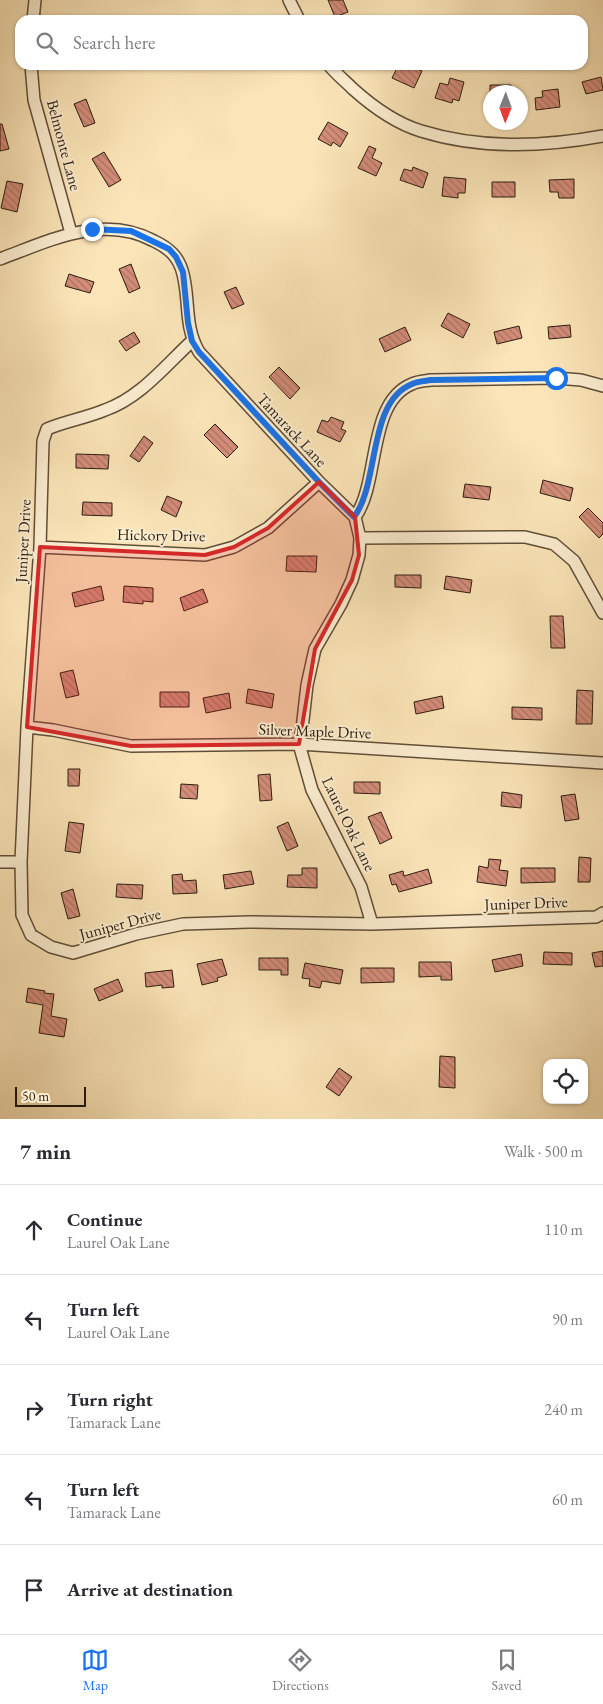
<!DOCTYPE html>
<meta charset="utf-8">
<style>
:root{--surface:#fff;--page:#f2f2f3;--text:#2b2b33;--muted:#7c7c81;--line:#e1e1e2;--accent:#1a73e8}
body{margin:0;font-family:"EB Garamond",serif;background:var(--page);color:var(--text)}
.controls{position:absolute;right:15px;bottom:15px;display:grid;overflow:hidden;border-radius:10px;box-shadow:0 1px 4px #0004}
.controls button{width:45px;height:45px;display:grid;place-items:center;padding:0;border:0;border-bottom:1px solid var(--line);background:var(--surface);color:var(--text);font:25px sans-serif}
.compass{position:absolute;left:483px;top:85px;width:45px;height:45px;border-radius:50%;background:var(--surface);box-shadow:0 1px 4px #0004;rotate:181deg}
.scale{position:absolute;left:15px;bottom:12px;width:71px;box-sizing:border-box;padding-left:5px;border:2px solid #2c1c0e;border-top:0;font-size:14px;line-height:18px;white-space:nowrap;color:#2c1c0e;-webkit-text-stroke:4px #fceed1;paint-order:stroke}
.stop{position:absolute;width:15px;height:15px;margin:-11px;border:4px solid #1a73e8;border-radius:50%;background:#fff}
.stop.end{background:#1a73e8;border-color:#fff;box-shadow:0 1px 5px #0008}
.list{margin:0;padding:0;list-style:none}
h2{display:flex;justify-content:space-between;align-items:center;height:65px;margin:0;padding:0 20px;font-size:21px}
h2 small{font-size:16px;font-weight:400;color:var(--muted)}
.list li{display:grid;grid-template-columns:32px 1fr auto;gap:15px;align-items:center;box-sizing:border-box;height:90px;padding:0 20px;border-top:1px solid var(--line)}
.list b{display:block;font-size:19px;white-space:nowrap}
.list p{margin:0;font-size:16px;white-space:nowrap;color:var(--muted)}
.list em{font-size:16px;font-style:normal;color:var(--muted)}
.icon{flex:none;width:28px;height:28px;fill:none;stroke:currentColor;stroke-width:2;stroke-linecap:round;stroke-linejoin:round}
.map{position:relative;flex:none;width:603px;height:1119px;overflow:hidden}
.search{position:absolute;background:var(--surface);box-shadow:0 1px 4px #0004;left:15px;right:15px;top:15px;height:55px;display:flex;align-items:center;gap:12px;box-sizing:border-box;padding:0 18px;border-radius:15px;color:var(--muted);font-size:19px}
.sheet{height:515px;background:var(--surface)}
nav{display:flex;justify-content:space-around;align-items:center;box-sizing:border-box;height:70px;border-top:1px solid var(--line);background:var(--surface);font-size:14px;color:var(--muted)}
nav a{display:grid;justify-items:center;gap:2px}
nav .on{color:var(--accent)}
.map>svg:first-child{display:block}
.building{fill:url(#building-back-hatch);stroke:#2c1c0e}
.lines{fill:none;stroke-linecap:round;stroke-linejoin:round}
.minor-casing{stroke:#604e38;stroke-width:14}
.minor{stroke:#fceed1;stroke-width:11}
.route{stroke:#1a73e8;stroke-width:6}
.marked{fill:#d62828;fill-opacity:0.2;stroke:#d62828;stroke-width:4;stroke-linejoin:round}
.labels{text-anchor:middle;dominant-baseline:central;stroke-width:4;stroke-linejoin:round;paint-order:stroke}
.street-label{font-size:16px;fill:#2c1c0e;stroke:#fceed1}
</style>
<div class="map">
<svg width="603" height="1119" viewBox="0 0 603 1119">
<defs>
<pattern id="building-back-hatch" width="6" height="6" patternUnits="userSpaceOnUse" patternTransform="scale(1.25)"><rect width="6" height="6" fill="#d48d7a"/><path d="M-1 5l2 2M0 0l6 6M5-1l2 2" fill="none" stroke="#ac7262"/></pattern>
</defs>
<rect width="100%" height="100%" fill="#fbe5b8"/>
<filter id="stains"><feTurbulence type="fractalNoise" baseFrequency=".004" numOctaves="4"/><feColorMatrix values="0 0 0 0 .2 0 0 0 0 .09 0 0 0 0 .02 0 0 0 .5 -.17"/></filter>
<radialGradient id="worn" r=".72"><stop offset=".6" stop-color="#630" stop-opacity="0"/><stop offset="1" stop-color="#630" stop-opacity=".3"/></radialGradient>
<!-- building -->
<path class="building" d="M328,0H343L348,12L335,17Z
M408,65L422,71L414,88L392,78L398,66L406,70Z
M601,77L603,90L586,94L582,82Z
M450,78L464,82L459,101L453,99L452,103L435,98L440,83L448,85Z
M490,85H511V92H490Z
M558,89L560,107L536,110L535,98L543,97L542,91Z
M86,99L95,123L84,127L74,104Z
M328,122L348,133L340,147L333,142L331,146L318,139Z
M0,124H2L9,149L0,151Z
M369,146L376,149L372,158L382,163L376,176L358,168Z
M104,152L121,180L109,187L92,159Z
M413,167L428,173L423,188L400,180L404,169L412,171Z
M444,177L466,179L465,193H458V198L442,196Z
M574,179V198H559L558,192H550L549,180Z
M7,181L23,184L17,212L1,208Z
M492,182H515V197H492Z
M131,264L140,288L129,293L119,269Z
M69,274L94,282L90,293L65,286Z
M236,287L244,304L232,309L224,292Z
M448,313L470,324L463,338L441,326Z
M570,325L571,337L549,339L548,327Z
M519,326L522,338L497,344L494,332Z
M405,327L411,340L385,352L379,339Z
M134,332L140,342L126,351L119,341Z
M279,367L300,388L290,399L269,377Z
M331,417L344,422L341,429L346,431L340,442L317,432L322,420L328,422Z
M215,424L238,447L227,458L204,435Z
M144,436L153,443L139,462L130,456Z
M76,454L109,455L108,469L76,468Z
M543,480L573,488L570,501L540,493Z
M465,484L491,487L489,500L463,497Z
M167,496L182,502L176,517L161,510Z
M83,502L112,503V516L82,515Z
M588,508L603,523V534L599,538L579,517Z
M287,556H317L316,572L286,571Z
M395,575H421V588L395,587Z
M446,576L472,580L470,593L444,589Z
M101,586L104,600L75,607L72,593Z
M124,586L153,588V602L143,601V604L123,602Z
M203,589L208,602L184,611L180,598Z
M550,616H563L565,648H551Z
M73,670L79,695L66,698L60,673Z
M248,689L274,694L272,708L246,703Z
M577,690L593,691L592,724H576Z
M160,692H189V707H160Z
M229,693L231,708L206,713L203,698Z
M442,696L444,708L416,714L414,702Z
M512,707L542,708V720L512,719Z
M68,769H80L79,786H68Z
M270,774L272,800L260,801L258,775Z
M354,782H380V794L354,793Z
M181,784L198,785L197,799L180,798Z
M502,792L522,795L521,808L501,806Z
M575,794L579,819L565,821L561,796Z
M381,812L392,838L380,844L368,817Z
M69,822L84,824L80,853L65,851Z
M288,822L298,846L287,851L277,827Z
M579,857L591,858L590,882H578Z
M489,859L501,860L499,870L508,871L506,886L477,882L479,866L488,868Z
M302,868H317V888L287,887L288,875H302Z
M521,868H555V882L521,883Z
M428,869L432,883L399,892L396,884L392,885L389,875L403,871L404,876Z
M251,871L254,884L225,889L223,875Z
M182,874L183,881L196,880L197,893L173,894L172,875Z
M117,884L143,885L142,899L116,897Z
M73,889L80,916L68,919L61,893Z
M603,951V966L595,967L592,953Z
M544,952L572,953V965L543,964Z
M521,954L523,966L495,972L492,960Z
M259,958H288V975H281V970H259Z
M222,959L227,975L217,978L218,981L202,985L197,964Z
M419,962H451L452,980H441V976L419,977Z
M305,963L343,970L340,984L322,981L320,988L309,986L310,979L302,978Z
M361,968H394V982L361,983Z
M172,970L174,987L162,988V985L146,987L145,973Z
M118,979L123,991L99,1001L94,989Z
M28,988L45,991L44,993L54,994L51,1016L67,1019L64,1037L39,1033L43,1005L26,1002Z
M440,1056L455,1057V1088L439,1087Z
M339,1068L352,1077L339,1096L326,1087Z"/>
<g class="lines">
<defs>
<path id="minor" d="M289,0L299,20
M33,20L35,0
M31,65L34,100L71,233
M329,65C336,74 345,81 353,89C373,107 395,123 421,131C479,149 544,147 603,136
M0,259C49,241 103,213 154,241C169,248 179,257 183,274C190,301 184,327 199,352L319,482L355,517L360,538L525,537L554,544L574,561L603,613
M192,341C166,365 140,398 105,410C86,418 66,421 47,429L43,441L40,547L27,727L21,862L22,915L31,935L51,947L73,953L136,934L183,924L249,922L372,924L596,917L603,913
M355,517C380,483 367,402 412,384C418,381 425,381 431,380L556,378L581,380L603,386
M360,538L359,555L352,580L341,604L315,649L307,685L302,729L299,744L312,790L361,887L372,924
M40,547L205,555L234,547L268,528L319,482
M27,727L53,730L131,746L299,744L603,763
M0,862H21"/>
</defs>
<!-- minor casing -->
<use href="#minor" class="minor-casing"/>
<!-- minor -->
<use href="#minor" class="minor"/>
</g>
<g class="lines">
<!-- route -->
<path class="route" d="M92,229L131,231L169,249L176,257L183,272L188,323L192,341L199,352L319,482L354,517C380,483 367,402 412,384C418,381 425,381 431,380L556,378"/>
</g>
<!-- marked area -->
<path class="marked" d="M319,482L355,517L359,555L352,580L315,649L299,744L131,746L27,727L40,547L205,555L234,547L268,528Z"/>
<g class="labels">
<!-- street labels -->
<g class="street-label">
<text transform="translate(64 145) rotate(75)">Belmonte Lane</text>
<text transform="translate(292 430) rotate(47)">Tamarack Lane</text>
<text transform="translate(161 535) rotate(1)">Hickory Drive</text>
<text transform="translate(23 541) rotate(-87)">Juniper Drive</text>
<text transform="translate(315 731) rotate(2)">Silver Maple Drive</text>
<text transform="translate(349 824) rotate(64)">Laurel Oak Lane</text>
<text transform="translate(526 903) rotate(-2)">Juniper Drive</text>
<text transform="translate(120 924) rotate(-15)">Juniper Drive</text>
</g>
</g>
<rect width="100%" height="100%" filter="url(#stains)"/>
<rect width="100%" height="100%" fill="url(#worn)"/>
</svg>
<div class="controls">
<button><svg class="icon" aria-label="locate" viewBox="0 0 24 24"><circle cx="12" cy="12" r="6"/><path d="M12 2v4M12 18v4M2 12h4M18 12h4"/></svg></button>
</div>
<svg class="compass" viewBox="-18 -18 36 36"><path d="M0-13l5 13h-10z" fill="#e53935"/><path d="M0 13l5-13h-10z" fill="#7c7c81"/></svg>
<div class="scale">50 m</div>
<div class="stop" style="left:556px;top:378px"></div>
<div class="stop end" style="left:92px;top:229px"></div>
<div class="search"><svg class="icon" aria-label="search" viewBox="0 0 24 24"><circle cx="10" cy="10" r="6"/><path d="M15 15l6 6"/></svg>Search here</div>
</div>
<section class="sheet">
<h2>7 min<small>Walk · 500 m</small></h2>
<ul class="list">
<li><svg class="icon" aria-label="ahead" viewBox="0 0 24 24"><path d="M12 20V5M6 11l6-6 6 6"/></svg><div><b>Continue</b><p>Laurel Oak Lane</p></div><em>110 m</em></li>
<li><svg class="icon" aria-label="left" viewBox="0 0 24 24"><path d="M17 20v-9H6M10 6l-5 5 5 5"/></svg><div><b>Turn left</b><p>Laurel Oak Lane</p></div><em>90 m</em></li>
<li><svg class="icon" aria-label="right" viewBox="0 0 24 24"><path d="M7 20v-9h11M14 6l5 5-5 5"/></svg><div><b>Turn right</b><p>Tamarack Lane</p></div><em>240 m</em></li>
<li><svg class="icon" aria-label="left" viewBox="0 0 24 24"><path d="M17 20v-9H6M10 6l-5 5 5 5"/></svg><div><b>Turn left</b><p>Tamarack Lane</p></div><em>60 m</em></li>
<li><svg class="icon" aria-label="arrive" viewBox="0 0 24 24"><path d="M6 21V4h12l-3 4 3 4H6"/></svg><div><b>Arrive at destination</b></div></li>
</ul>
</section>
<nav>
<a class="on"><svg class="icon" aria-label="map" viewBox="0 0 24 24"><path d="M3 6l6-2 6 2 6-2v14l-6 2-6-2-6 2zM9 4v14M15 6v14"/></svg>Map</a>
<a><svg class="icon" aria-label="directions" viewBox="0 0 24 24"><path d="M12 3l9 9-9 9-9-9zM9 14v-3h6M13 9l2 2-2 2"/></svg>Directions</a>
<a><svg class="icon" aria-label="saved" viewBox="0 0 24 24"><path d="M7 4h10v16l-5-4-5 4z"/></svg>Saved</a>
</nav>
